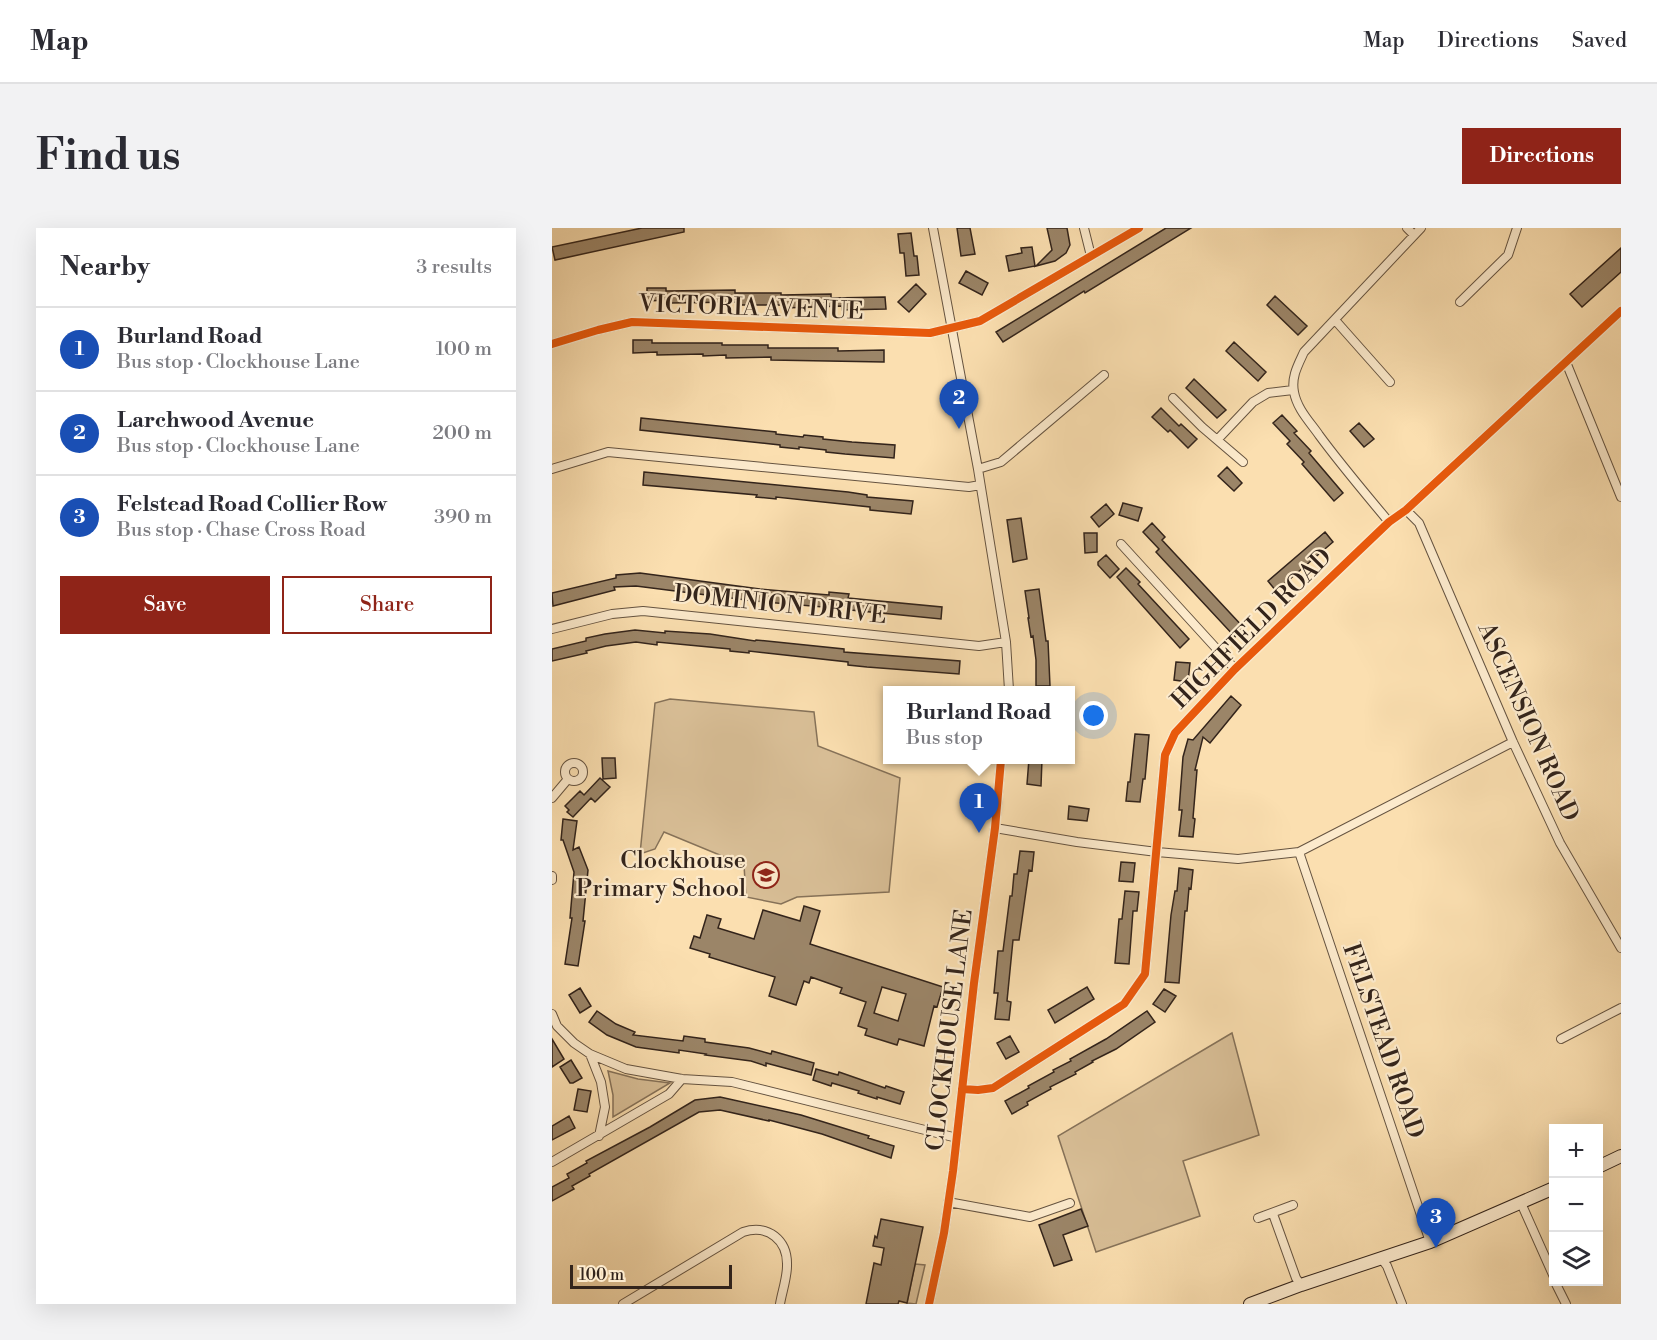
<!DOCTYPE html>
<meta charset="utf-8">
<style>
:root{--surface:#fff;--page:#f2f2f3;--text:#2b2b33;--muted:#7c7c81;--line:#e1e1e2;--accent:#8f2418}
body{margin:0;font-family:"Libre Bodoni",serif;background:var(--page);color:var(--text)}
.controls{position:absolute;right:18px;bottom:18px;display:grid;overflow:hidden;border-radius:0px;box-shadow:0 6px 24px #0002}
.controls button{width:54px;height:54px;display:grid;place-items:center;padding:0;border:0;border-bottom:2px solid var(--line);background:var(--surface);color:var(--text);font:30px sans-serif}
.scale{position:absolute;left:18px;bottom:15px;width:162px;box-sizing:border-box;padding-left:6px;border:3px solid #33241b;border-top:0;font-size:16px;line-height:21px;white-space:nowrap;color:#33241b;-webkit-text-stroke:4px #fceacc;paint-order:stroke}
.you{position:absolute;left:542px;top:488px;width:21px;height:21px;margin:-15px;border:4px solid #fff;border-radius:50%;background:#1a73e8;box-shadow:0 0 0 9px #1a73e833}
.badge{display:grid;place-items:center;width:39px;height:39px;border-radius:50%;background:var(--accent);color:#fff;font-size:20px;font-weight:700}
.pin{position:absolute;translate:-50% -50px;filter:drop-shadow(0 2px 3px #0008)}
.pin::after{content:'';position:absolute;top:32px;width:21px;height:18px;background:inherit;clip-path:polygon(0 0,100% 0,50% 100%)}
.popup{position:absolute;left:331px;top:458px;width:192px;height:78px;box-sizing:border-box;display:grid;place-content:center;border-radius:0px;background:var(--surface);filter:drop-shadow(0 2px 4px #0005);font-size:20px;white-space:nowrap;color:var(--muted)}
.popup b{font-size:22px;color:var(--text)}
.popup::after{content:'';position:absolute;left:50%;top:100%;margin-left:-12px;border:12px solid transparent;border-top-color:var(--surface)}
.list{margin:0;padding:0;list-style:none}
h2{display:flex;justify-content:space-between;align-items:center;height:78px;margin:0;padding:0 24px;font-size:26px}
h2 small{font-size:20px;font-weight:400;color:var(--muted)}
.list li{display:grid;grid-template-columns:39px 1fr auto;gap:18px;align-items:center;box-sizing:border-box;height:84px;padding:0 24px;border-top:2px solid var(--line)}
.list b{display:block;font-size:22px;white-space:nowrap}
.list p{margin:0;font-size:20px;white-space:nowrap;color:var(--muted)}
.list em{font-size:20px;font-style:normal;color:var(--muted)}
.actions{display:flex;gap:12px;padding:18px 24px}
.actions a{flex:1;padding:14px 0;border:2px solid var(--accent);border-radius:0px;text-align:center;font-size:21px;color:var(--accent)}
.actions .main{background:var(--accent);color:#fff}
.icon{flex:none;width:33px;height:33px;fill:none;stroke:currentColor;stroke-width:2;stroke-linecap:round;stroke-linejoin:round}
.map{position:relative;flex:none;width:1069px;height:1076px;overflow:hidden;border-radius:0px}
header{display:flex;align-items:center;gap:36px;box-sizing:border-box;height:84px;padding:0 30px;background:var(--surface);border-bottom:2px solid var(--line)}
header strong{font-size:28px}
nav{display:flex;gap:33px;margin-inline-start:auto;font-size:21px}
.intro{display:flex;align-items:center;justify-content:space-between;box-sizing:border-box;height:144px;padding:0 36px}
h1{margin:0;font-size:42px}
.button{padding:15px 27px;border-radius:0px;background:var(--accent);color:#fff;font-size:21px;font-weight:700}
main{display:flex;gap:36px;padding:0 36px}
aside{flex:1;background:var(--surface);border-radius:0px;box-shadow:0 6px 24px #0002}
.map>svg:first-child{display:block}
.green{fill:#d9bf97;stroke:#867259;stroke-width:1.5}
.building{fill:#9b8568;stroke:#33241b;stroke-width:1.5;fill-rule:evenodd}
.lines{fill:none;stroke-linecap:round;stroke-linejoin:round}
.street-casing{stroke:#655340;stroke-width:10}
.secondary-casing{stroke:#33241b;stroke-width:14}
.street{stroke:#fceacc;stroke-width:8}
.secondary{stroke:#fceacc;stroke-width:12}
.cycleway-casing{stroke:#fceacc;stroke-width:11}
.cycleway{stroke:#e8590c;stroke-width:8}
.labels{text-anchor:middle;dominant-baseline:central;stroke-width:4.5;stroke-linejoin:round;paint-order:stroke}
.street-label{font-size:24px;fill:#33241b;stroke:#fceacc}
.poi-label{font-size:24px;fill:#33241b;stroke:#fceacc;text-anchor:end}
</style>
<header>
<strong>Map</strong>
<nav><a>Map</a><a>Directions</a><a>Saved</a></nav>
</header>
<div class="intro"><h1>Find us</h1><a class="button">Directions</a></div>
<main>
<aside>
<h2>Nearby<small>3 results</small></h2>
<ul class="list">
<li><span class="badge" style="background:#1a4fb4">1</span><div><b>Burland Road</b><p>Bus stop · Clockhouse Lane</p></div><em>100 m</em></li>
<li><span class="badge" style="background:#1a4fb4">2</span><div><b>Larchwood Avenue</b><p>Bus stop · Clockhouse Lane</p></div><em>200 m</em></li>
<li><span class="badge" style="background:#1a4fb4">3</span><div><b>Felstead Road Collier Row</b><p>Bus stop · Chase Cross Road</p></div><em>390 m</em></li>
</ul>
<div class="actions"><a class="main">Save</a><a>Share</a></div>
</aside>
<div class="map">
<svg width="1069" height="1076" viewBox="0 0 1069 1076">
<rect width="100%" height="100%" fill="#fbdfb0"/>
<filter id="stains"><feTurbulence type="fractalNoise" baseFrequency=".00333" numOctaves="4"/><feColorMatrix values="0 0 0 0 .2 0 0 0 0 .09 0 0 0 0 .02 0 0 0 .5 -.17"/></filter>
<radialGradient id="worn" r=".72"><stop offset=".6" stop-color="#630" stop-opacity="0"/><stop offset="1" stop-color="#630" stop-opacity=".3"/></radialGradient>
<!-- green -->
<path class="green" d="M118,471L262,484L266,518L348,550L337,664L245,669L229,676L194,669L192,637L112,604L103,621L88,626L103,475Z
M680,805L707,907L631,933L648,988L544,1024L506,908Z
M56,843L86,851L118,855L61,889V867Z
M363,1036L373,1037L364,1076L355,1075Z"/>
<!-- building -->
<path class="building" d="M90,0H132V4L3,32L0,19Z
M405,0H418L423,26L409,28Z
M495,0H515L518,17L514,25L503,33L484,38L500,22Z
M614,0H639L533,65L532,63L451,114L444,104Z
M359,5L362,28H365L367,47L354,48L352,25H348L346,6Z
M480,19L483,38L457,43L454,28L470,25L469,20Z
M1069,20V44L1030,79L1018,66Z
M414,43L436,55L430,67L407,55Z
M364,56L374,66L357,84L346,74Z
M95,60H114V63L183,62V65H229V67L279,66V70L333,69L334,81L290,82V78L232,80V77H187V74L118,75L117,72L95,73Z
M723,68L755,98L746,107L715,77Z
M81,112H100V115H170V117H216V120H286V123L332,122V134L219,132V129L174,130V127L151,128V126L105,127V124L81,125Z
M682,114L714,144L706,153L674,123Z
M642,151L674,182L665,190L634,160Z
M609,180L627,198L629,196L645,211L636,220L618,202L616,204L600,189Z
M730,187L745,203L742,205L759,223L757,225L791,265L782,273L750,236L752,234L735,216L738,213L721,195Z
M89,190L224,204V206L251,209L252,207L271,209V211L300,214L343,217L342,230L293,226L274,224V222L247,219V221L228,219V217L88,202Z
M807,195L822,211L812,219L798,203Z
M675,239L690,255L682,263L666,248Z
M92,244L296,264L315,267V269L361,273L359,286L318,282V279L290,276L224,269V271L204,269L205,267L91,257Z
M571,275L590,280L586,293L567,287Z
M554,276L562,286L547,299L539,289Z
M469,290L475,331L461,334L455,292Z
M600,295L613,309L610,312L692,400L683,409L604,324L607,321L591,304Z
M773,304L781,314L724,363L716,353Z
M532,305H545V324L533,325Z
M554,327L567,341L558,350L546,337V334Z
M574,340L588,354L586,356L637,411L628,420L565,349Z
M88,345L208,361L277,367V364L297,366L296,370L390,379L389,391L299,382L300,379L271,376V379L202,373L84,358L62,359L63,362L1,378L0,365L64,350V347Z
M487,361L494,413H496L498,458H484V432L481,408L479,409L476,390H477L473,363Z
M83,402L113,405V403L158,406L203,413L204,412L292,421V424L408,433L407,446L315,439L296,437V434L197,423V425L178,423V421L105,414V417L84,414L54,418L34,423L35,425L0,433V421L34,413V410L53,406Z
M624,434L638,435L636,454L622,452Z
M679,468L689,477L658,515L651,509L643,542H645L641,590L643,591L641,609L627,608L630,582H627L631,529L636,511L641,512Z
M583,506L597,507L593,551H591L588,574L574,573L576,554H578Z
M50,530H63L64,550L51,551Z
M477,531H490L489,558L475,556Z
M48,550L58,559L43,574L39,570L21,589L15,584L17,582L13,578L28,563L32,567Z
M517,578L537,581L535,593L516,591Z
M11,591L25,593L21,622L27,619L36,642L31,693H33L26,738L13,736L20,690H18L22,644L11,612H9Z
M468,623L482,624L480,643L477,642L467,712H461L455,773L459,774L457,792L443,791L446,765H442L446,723H451L458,668H460L462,646H465Z
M569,634L583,635L581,654L567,653Z
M627,640L641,642L639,661L637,660L635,683H633L627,755L613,754L619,687L623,663H625Z
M573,663L587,664L585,683H581L577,736L563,735L567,691H570Z
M252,678L268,683L258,716L391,759L385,779L382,778L372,818L347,811L345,817L313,807L315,801L306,798L314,774L288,765L290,760L259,749L257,755L252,753L244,777L217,768L223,749L157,729L158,726L138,720L142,708L148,710L155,687L169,691L166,700L202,711L211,682L248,693ZM330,759L354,766L346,793L322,785Z
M535,759L542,771L503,795L496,782Z
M28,760L39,778L28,785L17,767Z
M612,761L624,768L613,784L601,776Z
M45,783L64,796L83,804L81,807L131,813L132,808L153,811V814L197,820L219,826L220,823L262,835L259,847L214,835V838L199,833L153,827L154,826L127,822V825L84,819L55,807L37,794Z
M595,783L603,794L564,821L540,833L541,834L523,844L524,846L498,859L499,861L475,874L476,877L460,886L453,873L477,860L476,858L502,844L501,842L519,833L518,831L554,811Z
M458,808L467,824L454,831L445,815Z
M0,811L12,831L0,839Z
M19,832L30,850L21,855H18L8,839Z
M264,841L286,847L287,844L333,860L334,858L352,864L348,876L325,869V871L306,865L307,863L280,855L279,858L261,852Z
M26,861L39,863L35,884L22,882Z
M168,869L249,887L317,908L316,910L342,918L339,930L270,906L217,892V893L168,882L147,884L37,946L38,948L20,958L22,961L0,973V959L17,950L15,946L35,935L34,933L98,899L143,872Z
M17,888L23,900L0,912V898Z
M529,981L536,998L511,1007L520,1032L502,1038L487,997Z
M329,991L371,999L355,1075L347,1073L346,1076H314L322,1035L329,1037L332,1020L321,1018L323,1008L325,1010Z"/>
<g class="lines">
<defs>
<path id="street" d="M381,0L426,241L454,414L457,462
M532,0L539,28
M855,0L862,7
M908,74L956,27L965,0
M783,92L838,154
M0,116L46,102L80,94L378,105L428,93L587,0
M1014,134L1069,269
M621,170L650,199L691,234
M666,211L701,174L716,165L741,162
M0,241L56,224L417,259L428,257
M426,241L449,234L552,147
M854,282L867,295L961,514L1008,615L1069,720
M837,294C813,265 789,237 767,207C758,194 745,181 742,164C739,149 746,137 752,124L869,0
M569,316L683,441
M0,401L60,386L91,383L427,418L454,414
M13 544a9 9 0 1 1 18 0a9 9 0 1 1-18 0Z
M0,570L16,551
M443,600L525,614L605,624L686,631L747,624L961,514
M747,624L878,1014
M0,648V652
M0,786L5,798L22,815L38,826L74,841L130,851L180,854L405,910
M1009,811L1069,780
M38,826L49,854L53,879L47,908
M410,861L426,862L441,860L572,776L593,746L613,527L623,505L683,441L837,294L854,282L1069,83
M0,934L117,866L130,851
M396,974L478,989L518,975
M969,975L1002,1049
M721,986L744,1050L749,1057
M706,990L741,977
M829,1030L835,1038L850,1076
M1003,1054L1014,1076
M71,1076L191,1004C216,996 236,1012 235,1038C235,1050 230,1064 228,1076
M377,1076L392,1005L401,943L422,755L443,600L449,532"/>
<path id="secondary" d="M1046,939L1069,928
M698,1076L749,1057L878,1014L1002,960"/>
</defs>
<!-- street casing -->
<use href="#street" class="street-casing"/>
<!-- secondary casing -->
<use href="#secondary" class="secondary-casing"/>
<!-- street -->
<use href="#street" class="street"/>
<!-- secondary -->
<use href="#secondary" class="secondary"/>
<defs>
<path id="cycleway" d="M0,116L46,102L80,94L378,105L428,93L587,0
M410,861L426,862L441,860L572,776L593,746L613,527L623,505L683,441L837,294L854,282L1069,83
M377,1076L392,1005L401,943L422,755L443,600L449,532"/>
</defs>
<!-- cycleway casing -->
<use href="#cycleway" class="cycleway-casing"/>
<!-- cycleway -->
<use href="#cycleway" class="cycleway"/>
</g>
<!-- icons -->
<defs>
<symbol id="school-ring" viewBox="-11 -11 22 22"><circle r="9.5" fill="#fceacc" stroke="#8f2418" stroke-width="1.5"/><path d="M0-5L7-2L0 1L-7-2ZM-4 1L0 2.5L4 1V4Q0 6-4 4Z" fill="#8f2418"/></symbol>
</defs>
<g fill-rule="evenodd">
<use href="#school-ring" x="199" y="632" width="30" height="30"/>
</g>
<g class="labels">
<!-- street labels -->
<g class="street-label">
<text transform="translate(199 80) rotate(2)">VICTORIA AVENUE</text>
<text transform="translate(228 377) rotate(6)">DOMINION DRIVE</text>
<text transform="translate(700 401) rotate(-45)">HIGHFIELD ROAD</text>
<text transform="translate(976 494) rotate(66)">ASCENSION ROAD</text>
<text transform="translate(398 802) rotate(-83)">CLOCKHOUSE LANE</text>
<text transform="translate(831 813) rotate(71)">FELSTEAD ROAD</text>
</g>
<!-- poi labels -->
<g class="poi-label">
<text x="194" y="633">Clockhouse<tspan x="194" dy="28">Primary School</tspan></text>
</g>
</g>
<rect width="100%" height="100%" filter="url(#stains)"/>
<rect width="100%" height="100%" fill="url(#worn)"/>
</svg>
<div class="controls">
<button>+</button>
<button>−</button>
<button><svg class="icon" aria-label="layers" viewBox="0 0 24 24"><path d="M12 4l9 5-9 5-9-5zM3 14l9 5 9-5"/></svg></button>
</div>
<div class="scale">100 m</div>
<div class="you"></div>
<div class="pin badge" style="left:427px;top:605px;background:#1a4fb4">1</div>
<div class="popup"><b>Burland Road</b>Bus stop</div>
<div class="pin badge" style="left:407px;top:201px;background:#1a4fb4">2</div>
<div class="pin badge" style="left:884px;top:1020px;background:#1a4fb4">3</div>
</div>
</main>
